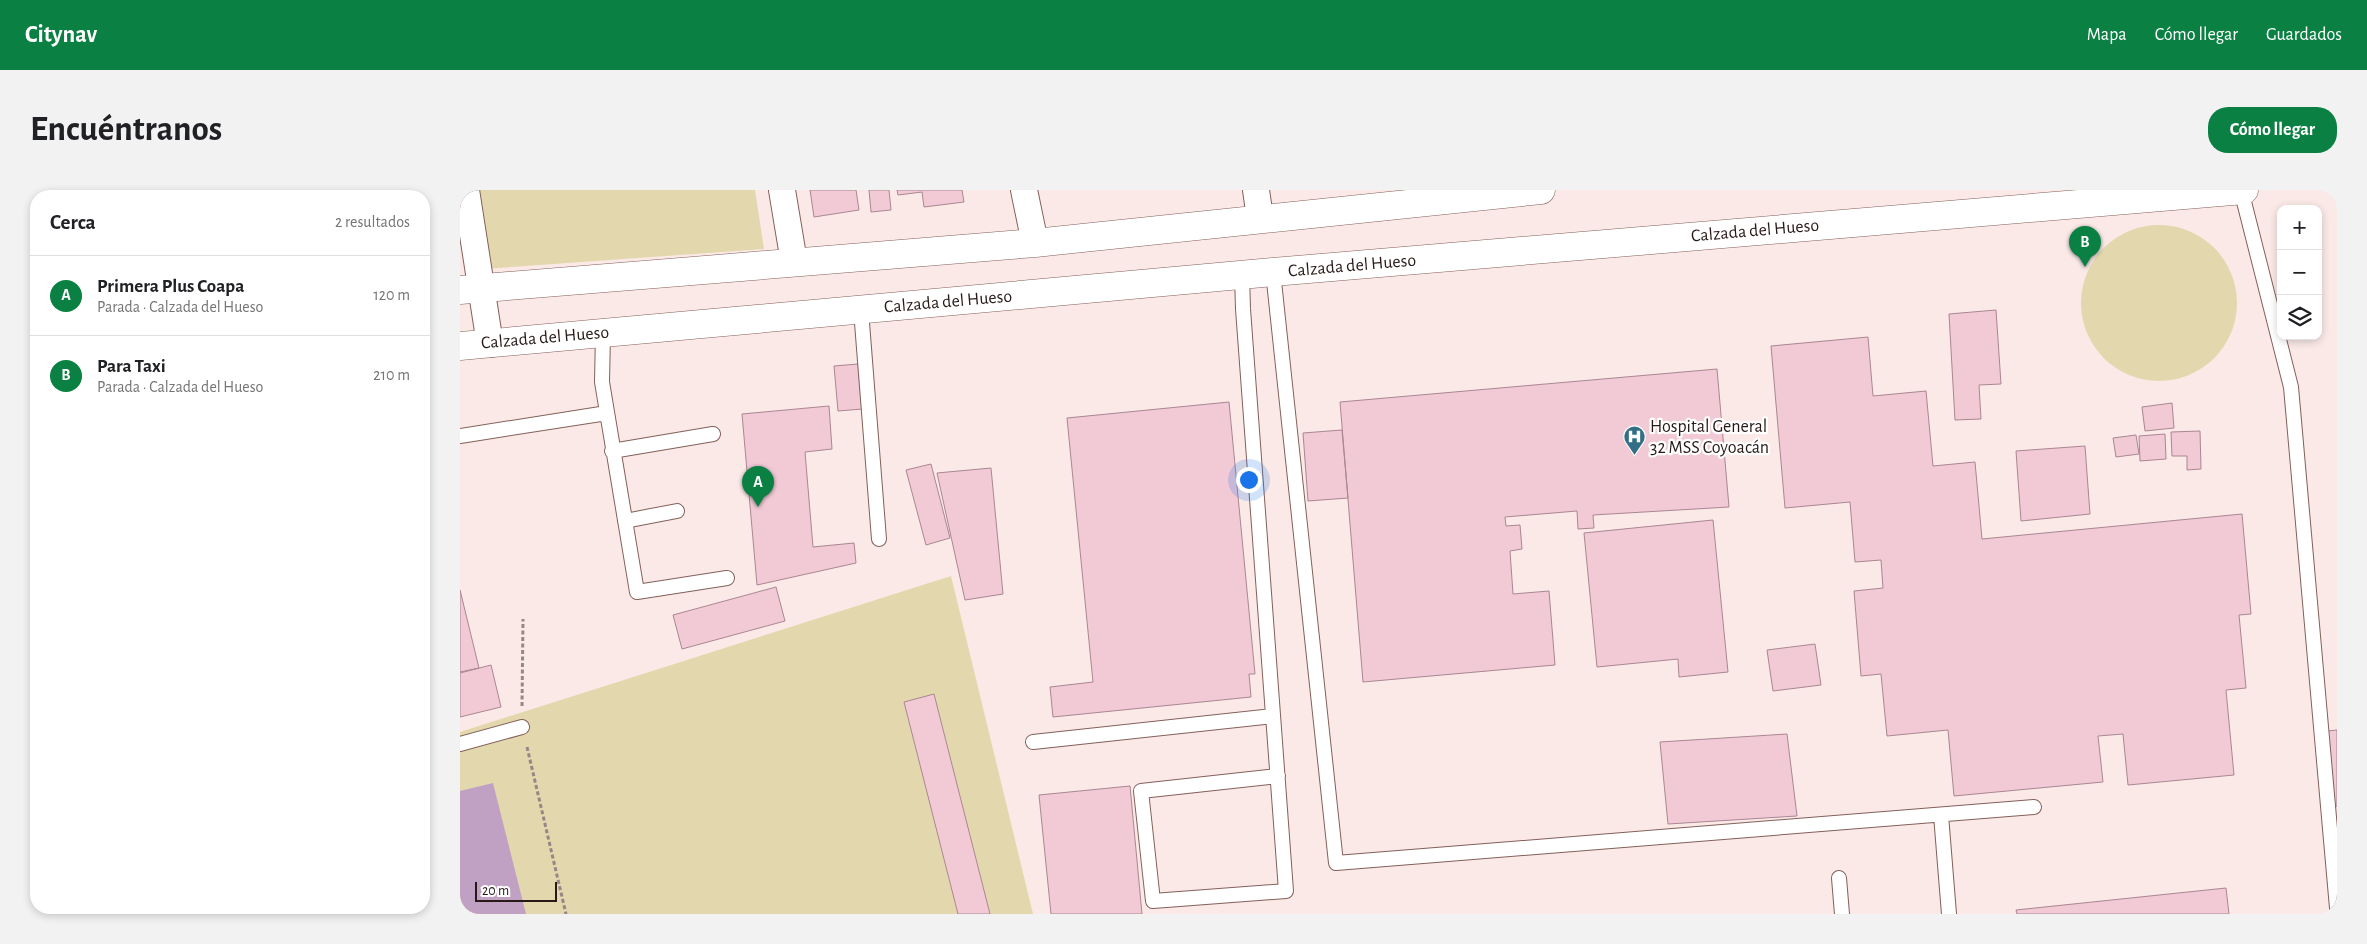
<!DOCTYPE html>
<html lang="es">
<meta charset="utf-8">
<style>
:root{--surface:#fff;--page:#f2f2f2;--text:#202124;--muted:#757577;--line:#e0e0e0;--accent:#0b8043}
body{margin:0;font-family:"Alegreya Sans",sans-serif;background:var(--page);color:var(--text)}
.controls{position:absolute;right:15px;top:15px;display:grid;overflow:hidden;border-radius:10px;box-shadow:0 2px 8px #0003}
.controls button{width:45px;height:45px;display:grid;place-items:center;padding:0;border:0;border-bottom:1px solid var(--line);background:var(--surface);color:var(--text);font:25px sans-serif}
.scale{position:absolute;left:15px;bottom:12px;width:82px;box-sizing:border-box;padding-left:5px;border:2px solid #271917;border-top:0;font-size:14px;line-height:18px;white-space:nowrap;color:#271917;-webkit-text-stroke:4px #fff;paint-order:stroke}
.you{position:absolute;left:788px;top:289px;width:18px;height:18px;margin:-12px;border:4px solid #fff;border-radius:50%;background:#1a73e8;box-shadow:0 0 0 8px #1a73e833}
.badge{display:grid;place-items:center;width:32px;height:32px;border-radius:50%;background:var(--accent);color:#fff;font-size:16px;font-weight:700}
.pin{position:absolute;translate:-50% -41px;filter:drop-shadow(0 1px 2px #0008)}
.pin::after{content:'';position:absolute;top:26px;width:18px;height:15px;background:inherit;clip-path:polygon(0 0,100% 0,50% 100%)}
.list{margin:0;padding:0;list-style:none}
h2{display:flex;justify-content:space-between;align-items:center;height:65px;margin:0;padding:0 20px;font-size:21px}
h2 small{font-size:16px;font-weight:400;color:var(--muted)}
.list li{display:grid;grid-template-columns:32px 1fr auto;gap:15px;align-items:center;box-sizing:border-box;height:80px;padding:0 20px;border-top:1px solid var(--line)}
.list b{display:block;font-size:19px;white-space:nowrap}
.list p{margin:0;font-size:16px;white-space:nowrap;color:var(--muted)}
.list em{font-size:16px;font-style:normal;color:var(--muted)}
.icon{flex:none;width:28px;height:28px;fill:none;stroke:currentColor;stroke-width:2;stroke-linecap:round;stroke-linejoin:round}
.map{position:relative;flex:none;width:1877px;height:724px;overflow:hidden;border-radius:20px}
header{display:flex;align-items:center;gap:30px;box-sizing:border-box;height:70px;padding:0 25px;background:var(--accent);color:#fff}
header strong{font-size:24px}
nav{display:flex;gap:28px;margin-inline-start:auto;font-size:18px}
.intro{display:flex;align-items:center;justify-content:space-between;box-sizing:border-box;height:120px;padding:0 30px}
h1{margin:0;font-size:35px}
.button{padding:12px 22px;border-radius:20px;background:var(--accent);color:#fff;font-size:18px;font-weight:700}
main{display:flex;gap:30px;padding:0 30px}
aside{flex:1;background:var(--surface);border-radius:20px;box-shadow:0 2px 8px #0003}
.map>svg:first-child{display:block}
.green{fill:#e3d8ad}
.water{fill:#c1a1c3}
.building{fill:#f1cad6;stroke:#aa8692}
.lines{fill:none;stroke-linecap:round;stroke-linejoin:round}
.lane-casing{stroke:#83605a;stroke-width:16}
.street-casing{stroke:#83605a;stroke-width:28}
.secondary-casing{stroke:#83605a;stroke-width:29}
.path{stroke:#968684;stroke-width:3;stroke-dasharray:4 2.5;stroke-linecap:butt}
.lane{stroke:#fff;stroke-width:14}
.street{stroke:#fff;stroke-width:26}
.secondary{stroke:#fff;stroke-width:28}
.labels{text-anchor:middle;dominant-baseline:central;stroke-width:4.5;stroke-linejoin:round;paint-order:stroke}
.street-label{font-size:18px;fill:#271917;stroke:#fff}
.poi-label{font-size:18px;fill:#271917;stroke:#fff;text-anchor:start}
</style>
<header>
<strong>Citynav</strong>
<nav><a>Mapa</a><a>Cómo llegar</a><a>Guardados</a></nav>
</header>
<div class="intro"><h1>Encuéntranos</h1><a class="button">Cómo llegar</a></div>
<main>
<aside>
<h2>Cerca<small>2 resultados</small></h2>
<ul class="list">
<li><span class="badge">A</span><div><b>Primera Plus Coapa</b><p>Parada · Calzada del Hueso</p></div><em>120 m</em></li>
<li><span class="badge">B</span><div><b>Para Taxi</b><p>Parada · Calzada del Hueso</p></div><em>210 m</em></li>
</ul>
</aside>
<div class="map">
<svg width="1877" height="724" viewBox="0 0 1877 724">
<rect width="100%" height="100%" fill="#fae9e7"/>
<!-- green -->
<path class="green" d="M12,0H295L304,59L24,79Z
M1621 113a78 78 0 1 1 156 0a78 78 0 1 1-156 0Z
M491,386L573,724H0V542Z"/>
<!-- water -->
<path class="water" d="M33,593L66,724H0V601Z"/>
<!-- building -->
<path class="building" d="M350,0H396L399,20L354,27Z
M409,0H429L431,20L411,22Z
M437,0H502L504,12L464,17L462,2L438,5Z
M1536,120L1541,194L1519,195L1521,229L1495,230L1489,124Z
M1408,147L1413,206L1466,201L1473,276L1515,272L1522,349L1782,324L1791,424L1779,425L1786,498L1766,500L1774,585L1668,595L1663,544L1638,546L1643,592L1494,606L1488,540L1427,546L1421,484L1401,486L1394,401L1423,398L1421,370L1395,372L1390,312L1325,318L1311,156Z
M398,174L402,219L378,221L374,176Z
M1257,179L1269,317L1133,325L1134,338L1118,339L1117,321L1045,327L1046,336L1060,335L1062,359L1050,361L1053,404L1089,401L1095,475L903,492L880,212Z
M769,212L795,484H789L791,507L593,527L590,497L633,492L607,228Z
M1712,213L1714,238L1685,241L1682,217Z
M369,216L372,259L345,262L353,357L394,353L396,373L297,395L282,224Z
M882,240L888,308L848,311L843,243Z
M1740,241L1741,279L1727,280V266H1712L1711,242Z
M1705,244L1706,269L1680,271L1679,246Z
M1676,245L1679,264L1656,267L1653,248Z
M1625,256L1630,324L1561,331L1556,261Z
M471,274L490,348L466,355L446,280Z
M531,278L543,404L505,410L477,283Z
M1253,330L1268,482L1219,487L1218,469L1137,477L1124,343Z
M316,397L325,431L222,459L213,425Z
M0,400L19,478L0,482Z
M1355,454L1361,495L1313,501L1307,460Z
M31,475L41,517L0,527V483Z
M474,504L530,724H498L444,512Z
M1877,540V616L1874,617L1868,541Z
M1327,544L1337,626L1208,634L1200,552Z
M670,596L682,724H591L579,605Z
M1766,698L1769,724H1557L1556,720Z"/>
<g class="lines">
<defs>
<path id="lane" d="M1781,0L1831,197L1877,718
M813,82L876,673L1574,617
M782,85L783,119L826,701L693,711L681,601L818,586
M401,120L419,349
M143,143L142,192L177,402L267,388
M0,246L147,223
M152,261L253,244
M165,331L217,321
M573,552L813,526
M0,554L62,537
M1481,625L1489,724
M1379,688L1382,724"/>
<path id="street" d="M6,0L30,154
M322,0L334,72
M564,0L575,53
M796,0L800,28"/>
<path id="secondary" d="M0,100L575,53L1081,0
M0,156L813,82L1784,0"/>
</defs>
<!-- lane casing -->
<use href="#lane" class="lane-casing"/>
<!-- street casing -->
<use href="#street" class="street-casing"/>
<!-- secondary casing -->
<use href="#secondary" class="secondary-casing"/>
<!-- path -->
<path class="path" d="M62,516L63,429
M67,557L106,724"/>
<!-- lane -->
<use href="#lane" class="lane"/>
<!-- street -->
<use href="#street" class="street"/>
<!-- secondary -->
<use href="#secondary" class="secondary"/>
</g>
<!-- icons -->
<defs>
<symbol id="hospital-pin" viewBox="-11 -11 22 30"><path d="M0 17L-7.5 6A9.5 9.5 0 1 1 7.5 6Z" fill="#326e86" stroke="#fff"/><path d="M-5-5h3v3.5h4V-5h3V5h-3V1.5h-4V5h-3Z" fill="#fff"/></symbol>
</defs>
<g fill-rule="evenodd">
<use href="#hospital-pin" x="1162" y="234" width="25" height="34"/>
</g>
<g class="labels">
<!-- street labels -->
<g class="street-label">
<text transform="translate(1295 41) rotate(-5)">Calzada del Hueso</text>
<text transform="translate(892 76) rotate(-5)">Calzada del Hueso</text>
<text transform="translate(488 112) rotate(-5)">Calzada del Hueso</text>
<text transform="translate(85 148) rotate(-5)">Calzada del Hueso</text>
</g>
<!-- poi labels -->
<g class="poi-label">
<text x="1190" y="237">Hospital General<tspan x="1190" dy="21">32 MSS Coyoacán</tspan></text>
</g>
</g>
</svg>
<div class="controls">
<button>+</button>
<button>−</button>
<button><svg class="icon" aria-label="layers" viewBox="0 0 24 24"><path d="M12 4l9 5-9 5-9-5zM3 14l9 5 9-5"/></svg></button>
</div>
<div class="scale">20 m</div>
<div class="you"></div>
<div class="pin badge" style="left:298px;top:317px">A</div>
<div class="pin badge" style="left:1625px;top:77px">B</div>
</div>
</main>
